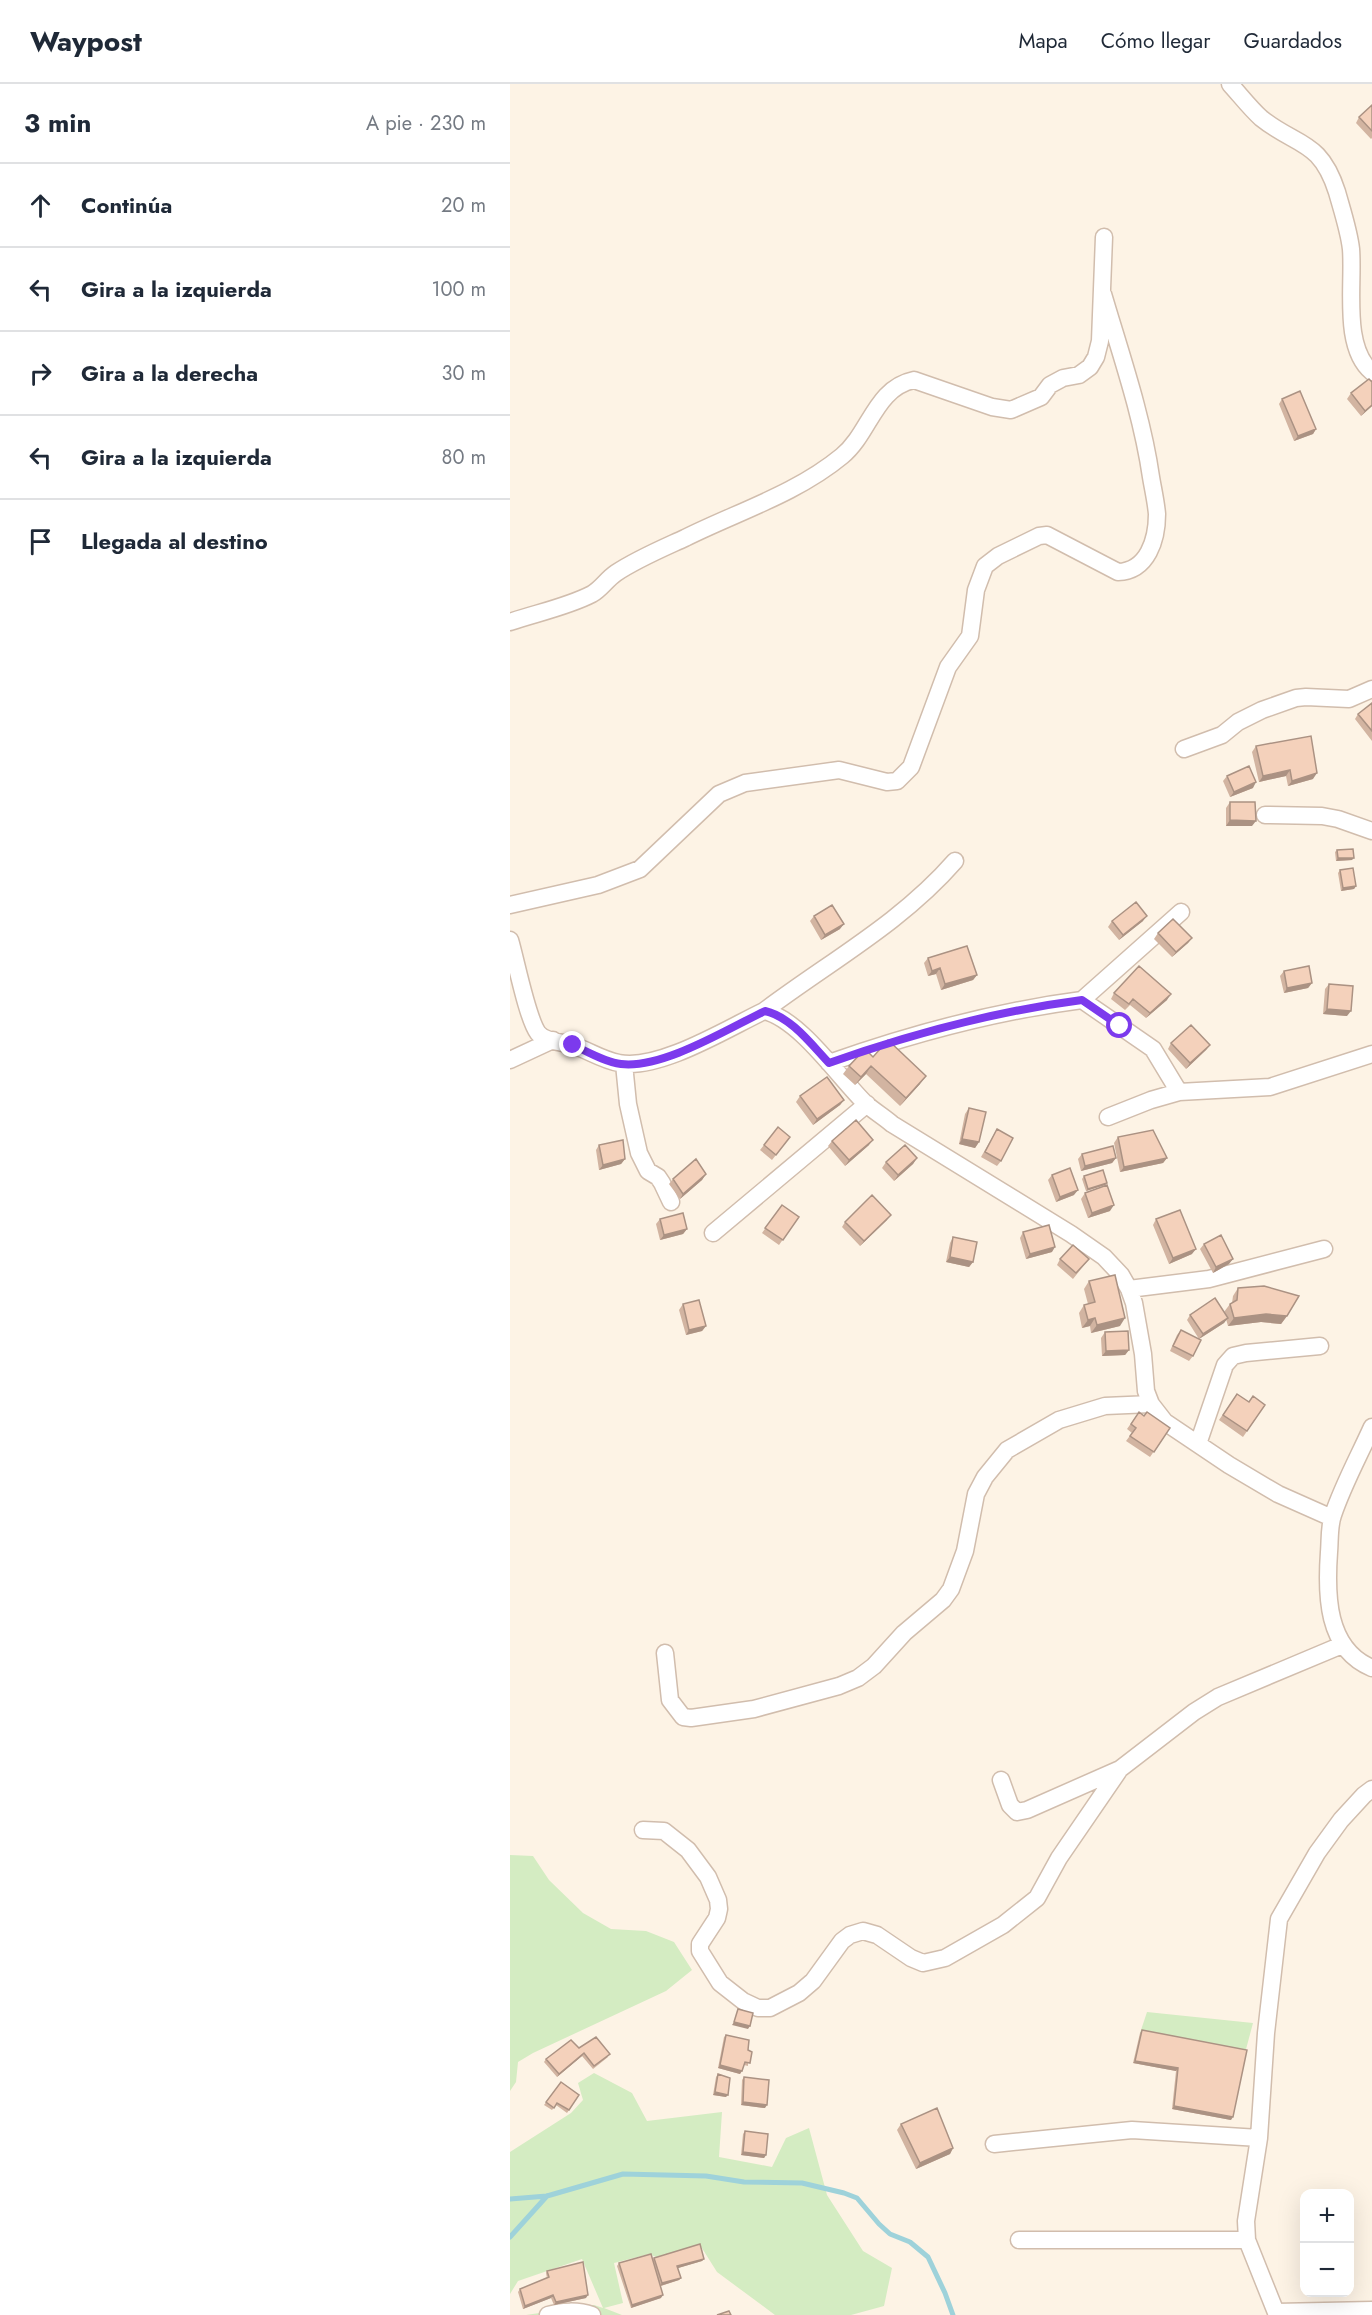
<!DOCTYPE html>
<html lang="es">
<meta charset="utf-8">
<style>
:root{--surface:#fff;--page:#f6f6f7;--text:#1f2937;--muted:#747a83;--line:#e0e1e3}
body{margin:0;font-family:Jost,sans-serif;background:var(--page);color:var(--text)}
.controls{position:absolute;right:18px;bottom:18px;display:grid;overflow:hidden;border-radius:12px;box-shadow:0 6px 24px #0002}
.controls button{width:54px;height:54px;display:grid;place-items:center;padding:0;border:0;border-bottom:2px solid var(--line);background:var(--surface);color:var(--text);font:30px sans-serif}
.stop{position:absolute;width:18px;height:18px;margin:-14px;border:4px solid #7c3aed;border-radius:50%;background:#fff}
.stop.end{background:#7c3aed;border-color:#fff;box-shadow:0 2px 6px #0008}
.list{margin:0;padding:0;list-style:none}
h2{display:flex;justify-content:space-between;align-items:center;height:78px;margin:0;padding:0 24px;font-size:26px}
h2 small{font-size:20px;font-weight:400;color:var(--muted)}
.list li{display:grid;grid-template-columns:39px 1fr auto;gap:18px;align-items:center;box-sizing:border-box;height:84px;padding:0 24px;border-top:2px solid var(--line)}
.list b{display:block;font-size:22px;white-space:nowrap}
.list em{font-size:20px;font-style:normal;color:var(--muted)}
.icon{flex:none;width:33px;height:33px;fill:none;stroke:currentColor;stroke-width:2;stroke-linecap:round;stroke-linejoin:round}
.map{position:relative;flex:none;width:862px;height:2231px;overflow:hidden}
header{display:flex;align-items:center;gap:36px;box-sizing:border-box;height:84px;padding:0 30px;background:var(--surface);border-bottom:2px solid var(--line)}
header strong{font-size:28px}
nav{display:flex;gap:33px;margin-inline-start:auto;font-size:21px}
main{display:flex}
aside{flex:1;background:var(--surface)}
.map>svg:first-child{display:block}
.green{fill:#d4ecc2}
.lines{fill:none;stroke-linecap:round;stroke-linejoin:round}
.stream{stroke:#9ed2da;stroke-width:5}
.street-casing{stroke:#d1bdad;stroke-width:19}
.street{stroke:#fff;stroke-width:16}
.wall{fill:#d2b4a1}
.shaded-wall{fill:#ab9283}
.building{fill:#f4d1bb;stroke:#ab9283;stroke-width:1.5}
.route{stroke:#7c3aed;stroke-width:8}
</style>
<header>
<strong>Waypost</strong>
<nav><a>Mapa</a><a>Cómo llegar</a><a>Guardados</a></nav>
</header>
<main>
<aside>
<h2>3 min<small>A pie · 230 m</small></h2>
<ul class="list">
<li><svg class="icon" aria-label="ahead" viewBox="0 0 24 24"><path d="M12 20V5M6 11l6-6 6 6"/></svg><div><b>Continúa</b></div><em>20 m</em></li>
<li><svg class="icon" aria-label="left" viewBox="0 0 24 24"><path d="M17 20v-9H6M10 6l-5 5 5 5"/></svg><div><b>Gira a la izquierda</b></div><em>100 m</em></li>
<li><svg class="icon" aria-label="right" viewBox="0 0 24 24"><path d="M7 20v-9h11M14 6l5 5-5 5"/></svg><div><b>Gira a la derecha</b></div><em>30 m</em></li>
<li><svg class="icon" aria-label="left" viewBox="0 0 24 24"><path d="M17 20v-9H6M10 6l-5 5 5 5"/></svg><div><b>Gira a la izquierda</b></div><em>80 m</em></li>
<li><svg class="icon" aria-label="arrive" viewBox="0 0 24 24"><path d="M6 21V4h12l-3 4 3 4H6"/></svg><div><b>Llegada al destino</b></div></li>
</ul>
</aside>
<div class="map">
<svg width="862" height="2231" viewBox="0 0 862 2231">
<rect width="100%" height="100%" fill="#fdf3e5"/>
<!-- green -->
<path class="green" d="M0,1771L23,1772L39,1796L73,1829L101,1845L136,1847L164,1858L182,1886L156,1907L23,1969L8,1978L6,1998L0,2007Z
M637,1928L743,1939L735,1969L630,1949Z
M84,1989L122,2009L137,2037L212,2028L209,2073L262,2083L276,2054L299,2044L317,2111L353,2167L382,2184L374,2222L341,2231H265L207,2188L190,2161L146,2173L139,2170L104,2179L113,2219L94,2224L112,2231H16L84,2221L93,2224L72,2175L8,2197L0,2210V2068L61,2029L73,2016L68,1999Z"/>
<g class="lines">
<!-- stream -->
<path class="stream" d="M0,2115L37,2112L113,2090L196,2092L234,2098L292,2099L334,2109L347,2114L369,2140L380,2150L400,2158L418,2173L435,2209L443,2231
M0,2153L37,2112"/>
<defs>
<path id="street" d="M720,0C730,11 740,24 751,34C787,63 810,55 827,108C832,126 839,147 841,165C844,201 832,263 862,288
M0,538C26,529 57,523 82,510C91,505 97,495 106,489C127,475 151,465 175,454C227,428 286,410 332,372C360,349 365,304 404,296L482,323L501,326L531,313L540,301L553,294L569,291L580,283L586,273L590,257L594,153
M674,665L712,651L728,638L752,626L786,614L796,613L839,615L862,605
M755,731L812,732L828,735L862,747
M0,821L88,801L130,785L209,710L235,699L329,686L377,698L387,697L401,683L438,583L460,552L466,506L475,482L488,472L529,452L537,451L608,488C638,487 647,455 647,430C646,418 643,405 641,393C632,331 611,271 593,210
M0,856C6,876 17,934 28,949C35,958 52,958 62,961C78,966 92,976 109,979C149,987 218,944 254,927C290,935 330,995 356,1020C364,1027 374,1033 382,1040L561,1150L594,1173L611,1191L619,1205L624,1219L633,1270L636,1307L641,1320L655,1338L719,1381L768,1410L822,1434
M572,916L671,828
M254,927C319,878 391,839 445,777
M0,976L43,956
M319,979C401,950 487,927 572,916L643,965L669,1008
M114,980L118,1020L129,1069L138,1087L148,1093L152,1099L161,1118
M598,1033L641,1016L669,1008L760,1003L862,970
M203,1149L357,1020
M619,1205L699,1195L814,1165
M862,1343C849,1372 833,1401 823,1431C819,1442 820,1457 819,1468C816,1510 816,1565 862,1584
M688,1360L715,1281L723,1272L736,1269L810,1262
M155,1569L160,1616L173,1633L181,1634L244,1625L329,1602L348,1594L364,1582L394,1549L433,1516L441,1505L455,1467L466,1410L475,1393L497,1366L549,1336L595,1322L641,1320
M491,1696L500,1721L507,1728L517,1726L610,1685
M133,1746L154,1747L178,1766L198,1793L208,1816L209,1825L207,1834L190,1860V1867L210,1899L233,1917L248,1924H260L289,1909L303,1897L332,1857L340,1851L353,1847L367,1851L401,1874L413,1879L435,1874L493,1841L527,1814L549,1774L610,1685L684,1628L708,1613L832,1561
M484,2060L622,2046L749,2054
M509,2156H737
M766,2228L862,2226
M38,2231C51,2227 68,2226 82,2231
M767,2231L737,2156L736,2137L749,2054L756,1949L769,1835L807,1769L831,1736L854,1711L862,1705"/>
</defs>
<!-- street casing -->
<use href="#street" class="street-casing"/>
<!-- street -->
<use href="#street" class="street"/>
</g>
<!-- wall -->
<path class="wall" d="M862,21V54L861,55L846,39L849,33Z
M862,298V322L851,332L837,315L841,309Z
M772,315L806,345L803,350L784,357L769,320Z
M862,619V657L845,635L848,630Z
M746,662L803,695L778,702L776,692L749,698L742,668Z
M717,692L743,704L720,713L713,697Z
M720,718L742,742H716V724Z
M827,766L842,776L826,777L825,768Z
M830,786L846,802L844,805L831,807L828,789Z
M304,832L330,845L311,856L300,837Z
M602,837H633L609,856L598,843Z
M648,849L682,854L678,859L662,873L644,855Z
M418,874L467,891L463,896L431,906L426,890L418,892L414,879Z
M774,887L802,899L798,904L774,909L770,892Z
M819,900L837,932L813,930L815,905Z
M604,909L657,916L636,934L620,921L615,926L601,915Z
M661,959L700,961L696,966L676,985L658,965Z
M363,973L410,1000L390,1022L356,990L345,1001L333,990L339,982Z
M290,1012L334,1016L330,1021L303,1041L286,1018Z
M459,1024L469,1058L465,1064L449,1060L455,1030Z
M487,1045L491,1077L487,1082L471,1073Z
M280,1053L262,1076L250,1066L254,1061Z
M608,1053L657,1074L653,1079L610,1088L604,1059Z
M322,1057L359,1061L335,1082L318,1062Z
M89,1061L115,1075L111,1080L89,1086L86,1066Z
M572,1070L606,1074L602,1079L571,1087L568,1075Z
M407,1074L403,1080L384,1097L372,1084L376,1078Z
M196,1090L192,1096L170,1115L159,1100L163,1095Z
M542,1091L564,1111L546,1118L538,1096Z
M574,1092L597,1099L595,1101L576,1107L572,1095Z
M575,1109L600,1127L578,1134L571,1115Z
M272,1121L289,1133L269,1161L252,1149Z
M150,1135L177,1145L173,1150L150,1156L146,1140Z
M646,1135L682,1170L659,1180L643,1141Z
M377,1136L350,1162L332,1143L335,1138Z
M513,1148L542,1168L516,1175L510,1154Z
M443,1153L463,1178L459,1183L436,1178L440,1159Z
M694,1160L719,1180L703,1189L690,1165Z
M550,1175H579L563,1195L547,1181Z
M579,1197L610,1242L581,1249L580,1242L572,1244L569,1229L574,1221L578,1220L574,1205Z
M728,1204L777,1232L771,1240L751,1238L718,1242L716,1235L714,1239L689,1255L683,1272L679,1277L660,1267L667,1251L671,1246L689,1255L677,1236L680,1231L715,1230L714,1228L720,1220L722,1219L723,1212Z
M173,1220L196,1242L192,1247L176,1251L169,1226Z
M595,1248L619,1266L615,1271L592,1272L591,1254Z
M727,1310L739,1318L755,1321L733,1353L709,1336Z
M629,1328L634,1332L660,1344L640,1373L616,1357L622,1349L617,1345Z
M632,1946L721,2036L662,2025L666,1987L623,1979L630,1949Z
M216,1951L238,1966V1982L234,1981L230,1990L208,1984L214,1953Z
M69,1964L98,1973L83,1985L72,1972L47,1993L34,1978L36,1975Z
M208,1990L216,2013L203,2011L206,1993Z
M234,1993L255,2024L231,2021L232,1996Z
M51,1998L69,2011L57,2029L46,2021L42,2026L34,2021Z
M391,2040L443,2064L440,2070L406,2085L387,2046Z
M235,2047L256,2071L254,2074L231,2071L233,2050Z
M144,2174L194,2175L192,2177L168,2184L171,2194L169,2196L151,2202V2214L121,2224L107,2182L109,2179L143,2176Z
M37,2187L76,2214L44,2221L41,2214L13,2225L8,2208L10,2205L37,2194L36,2189Z"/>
<!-- shaded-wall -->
<path class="shaded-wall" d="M862,321V322L851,332L855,327Z
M806,345L803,350L784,357L788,352Z
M780,686L776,692L749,698L753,692Z
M807,689L803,695L778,702L782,697Z
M746,698L743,704L720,713L724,708Z
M720,736L746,737L742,742H716Z
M828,774H844L842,776L826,777Z
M846,802L844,805L831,807L833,804Z
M637,832L633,837L609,856L613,851Z
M334,840L330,845L311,856L315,851Z
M682,854L678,859L662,873L666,868Z
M430,884L426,890L418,892L422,887Z
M467,891L463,896L431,906L435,900Z
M802,899L798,904L774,909L777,904Z
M661,910L657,916L636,934L640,929Z
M817,925L841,927L837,932L813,930Z
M700,961L696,966L676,985L680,979Z
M361,982L356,990L345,1001L351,993Z
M416,992L410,1000L390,1022L396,1014Z
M334,1016L330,1021L303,1041L307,1035Z
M452,1055L469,1058L465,1064L449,1060Z
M363,1056L359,1061L335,1082L339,1076Z
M407,1074L403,1080L384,1097L388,1091Z
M606,1074L602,1079L571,1087L575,1082Z
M657,1074L653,1079L610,1088L614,1083Z
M115,1075L111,1080L89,1086L93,1081Z
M196,1090L192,1096L170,1115L173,1110Z
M597,1099L595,1101L576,1107L578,1105Z
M568,1106L564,1111L546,1118L550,1113Z
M604,1121L600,1127L578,1134L582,1129Z
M381,1131L377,1136L350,1162L354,1157Z
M177,1145L173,1150L150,1156L154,1151Z
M545,1163L542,1168L516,1175L520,1170Z
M686,1165L682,1170L659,1180L663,1174Z
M440,1173L463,1178L459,1183L436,1178Z
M723,1175L719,1180L703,1189L706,1183Z
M756,1230L777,1232L771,1240L751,1238L718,1242L724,1234Z
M585,1234L580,1242L572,1244L578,1236Z
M615,1234L610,1242L581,1249L587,1241Z
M718,1234L714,1239L689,1255L693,1250Z
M196,1242L192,1247L176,1251L179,1246Z
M619,1266L615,1271L592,1272L596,1267Z
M224,1938L240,1942L238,1945L222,1941Z
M74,1969L72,1972L47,1993L49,1990Z
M625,1977L668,1984L666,1987L623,1979Z
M210,1981L232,1987L230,1990L208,1984Z
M205,2008L218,2011L216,2013L203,2011Z
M233,2018L257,2021L255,2024L231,2021Z
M664,2022L723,2033L721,2036L662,2025Z
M443,2064L440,2070L406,2085L410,2079Z
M233,2068L256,2071L254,2074L231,2071Z
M194,2175L192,2177L165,2185L167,2182Z
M171,2194L169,2196L150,2202L152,2199Z
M43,2211L41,2214L13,2225L15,2222Z
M78,2211L76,2214L44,2221L46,2218Z
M153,2211L151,2214L121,2224L122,2221Z"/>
<!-- building -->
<path class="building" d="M862,21V47L849,33Z
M859,295L862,298V321L855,327L841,309Z
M790,307L806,345L788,352L772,315Z
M862,619V647L848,630Z
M801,652L807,689L782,697L780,686L753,692L746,662Z
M739,682L746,698L724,708L717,692Z
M720,718H745L746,737L720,736Z
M843,765L844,774H828L827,766Z
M843,784L846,802L833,804L830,786Z
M626,818L637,832L613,851L602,837Z
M322,821L334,840L315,851L304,832Z
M663,835L682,854L666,868L648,849Z
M457,862L467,891L435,900L430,884L422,887L418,874Z
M629,882L661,910L640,929L623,915L619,920L604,909Z
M799,882L802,899L777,904L774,887Z
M819,900L843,902L841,927L817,925Z
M681,941L700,961L680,979L661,959Z
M378,956L416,992L396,1014L361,982L351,993L339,982L355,965L363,973Z
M317,993L334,1016L307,1035L290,1012Z
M459,1024L476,1028L469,1058L452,1055Z
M346,1036L363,1056L339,1076L322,1057Z
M268,1043L280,1053L266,1071L254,1061Z
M487,1045L503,1054L491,1077L475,1068Z
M643,1046L657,1074L614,1083L608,1053Z
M113,1056L115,1075L93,1081L89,1061Z
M395,1061L407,1074L388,1091L376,1078Z
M603,1062L606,1074L575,1082L572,1070Z
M186,1075L196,1090L173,1110L163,1095Z
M560,1084L568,1106L550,1113L542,1091Z
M593,1086L597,1099L578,1105L574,1092Z
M597,1101L604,1121L582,1129L575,1109Z
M362,1111L381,1131L354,1157L335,1138Z
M272,1121L289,1133L273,1156L255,1144Z
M670,1126L686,1165L663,1174L646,1135Z
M173,1129L177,1145L154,1151L150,1135Z
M539,1141L545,1163L520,1170L513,1148Z
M711,1151L723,1175L706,1183L694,1160Z
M443,1153L467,1158L463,1178L440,1173Z
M563,1161L579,1175L566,1189L550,1175Z
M605,1191L615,1234L587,1241L585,1234L578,1236L574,1221L585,1218L579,1197Z
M754,1202L789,1212L777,1232L756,1230L724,1234L720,1220L727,1216L728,1204Z
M705,1214L718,1234L693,1250L680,1231Z
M189,1216L196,1242L179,1246L173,1220Z
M671,1246L691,1256L683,1272L663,1262Z
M618,1247L619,1266L596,1267L595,1248Z
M727,1310L739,1318L743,1312L755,1321L737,1347L713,1331Z
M629,1328L634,1332L637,1328L660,1344L644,1368L620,1352L626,1344L621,1340Z
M228,1925L243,1929L240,1942L224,1938Z
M632,1946L737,1966L723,2033L664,2022L668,1984L625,1977Z
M216,1951L239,1956L238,1966L242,1968L240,1979L235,1978L232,1987L210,1981Z
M86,1953L100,1970L84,1982L74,1969L49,1990L36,1975L61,1956L69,1964Z
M208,1990L220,1994L218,2011L205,2008Z
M234,1993L259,1996L257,2021L233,2018Z
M51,1998L69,2011L59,2026L47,2019L44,2024L36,2018Z
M427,2024L443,2064L410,2079L391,2040Z
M235,2047L258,2050L256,2071L233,2068Z
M190,2160L194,2175L167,2182L171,2194L152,2199L144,2174Z
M141,2170L153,2211L122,2221L109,2179Z
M73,2178L78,2211L46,2218L43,2211L15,2222L10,2205L39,2193L37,2187Z
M219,2227L221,2231H207Z"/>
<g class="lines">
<!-- route -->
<path class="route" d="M63,961C78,968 95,978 111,980C153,985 217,945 255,927C281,933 301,960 319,979C401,950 487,927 572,916L610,942"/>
</g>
</svg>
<div class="controls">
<button>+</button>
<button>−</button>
</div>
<div class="stop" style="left:610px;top:942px"></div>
<div class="stop end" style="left:63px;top:961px"></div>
</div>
</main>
